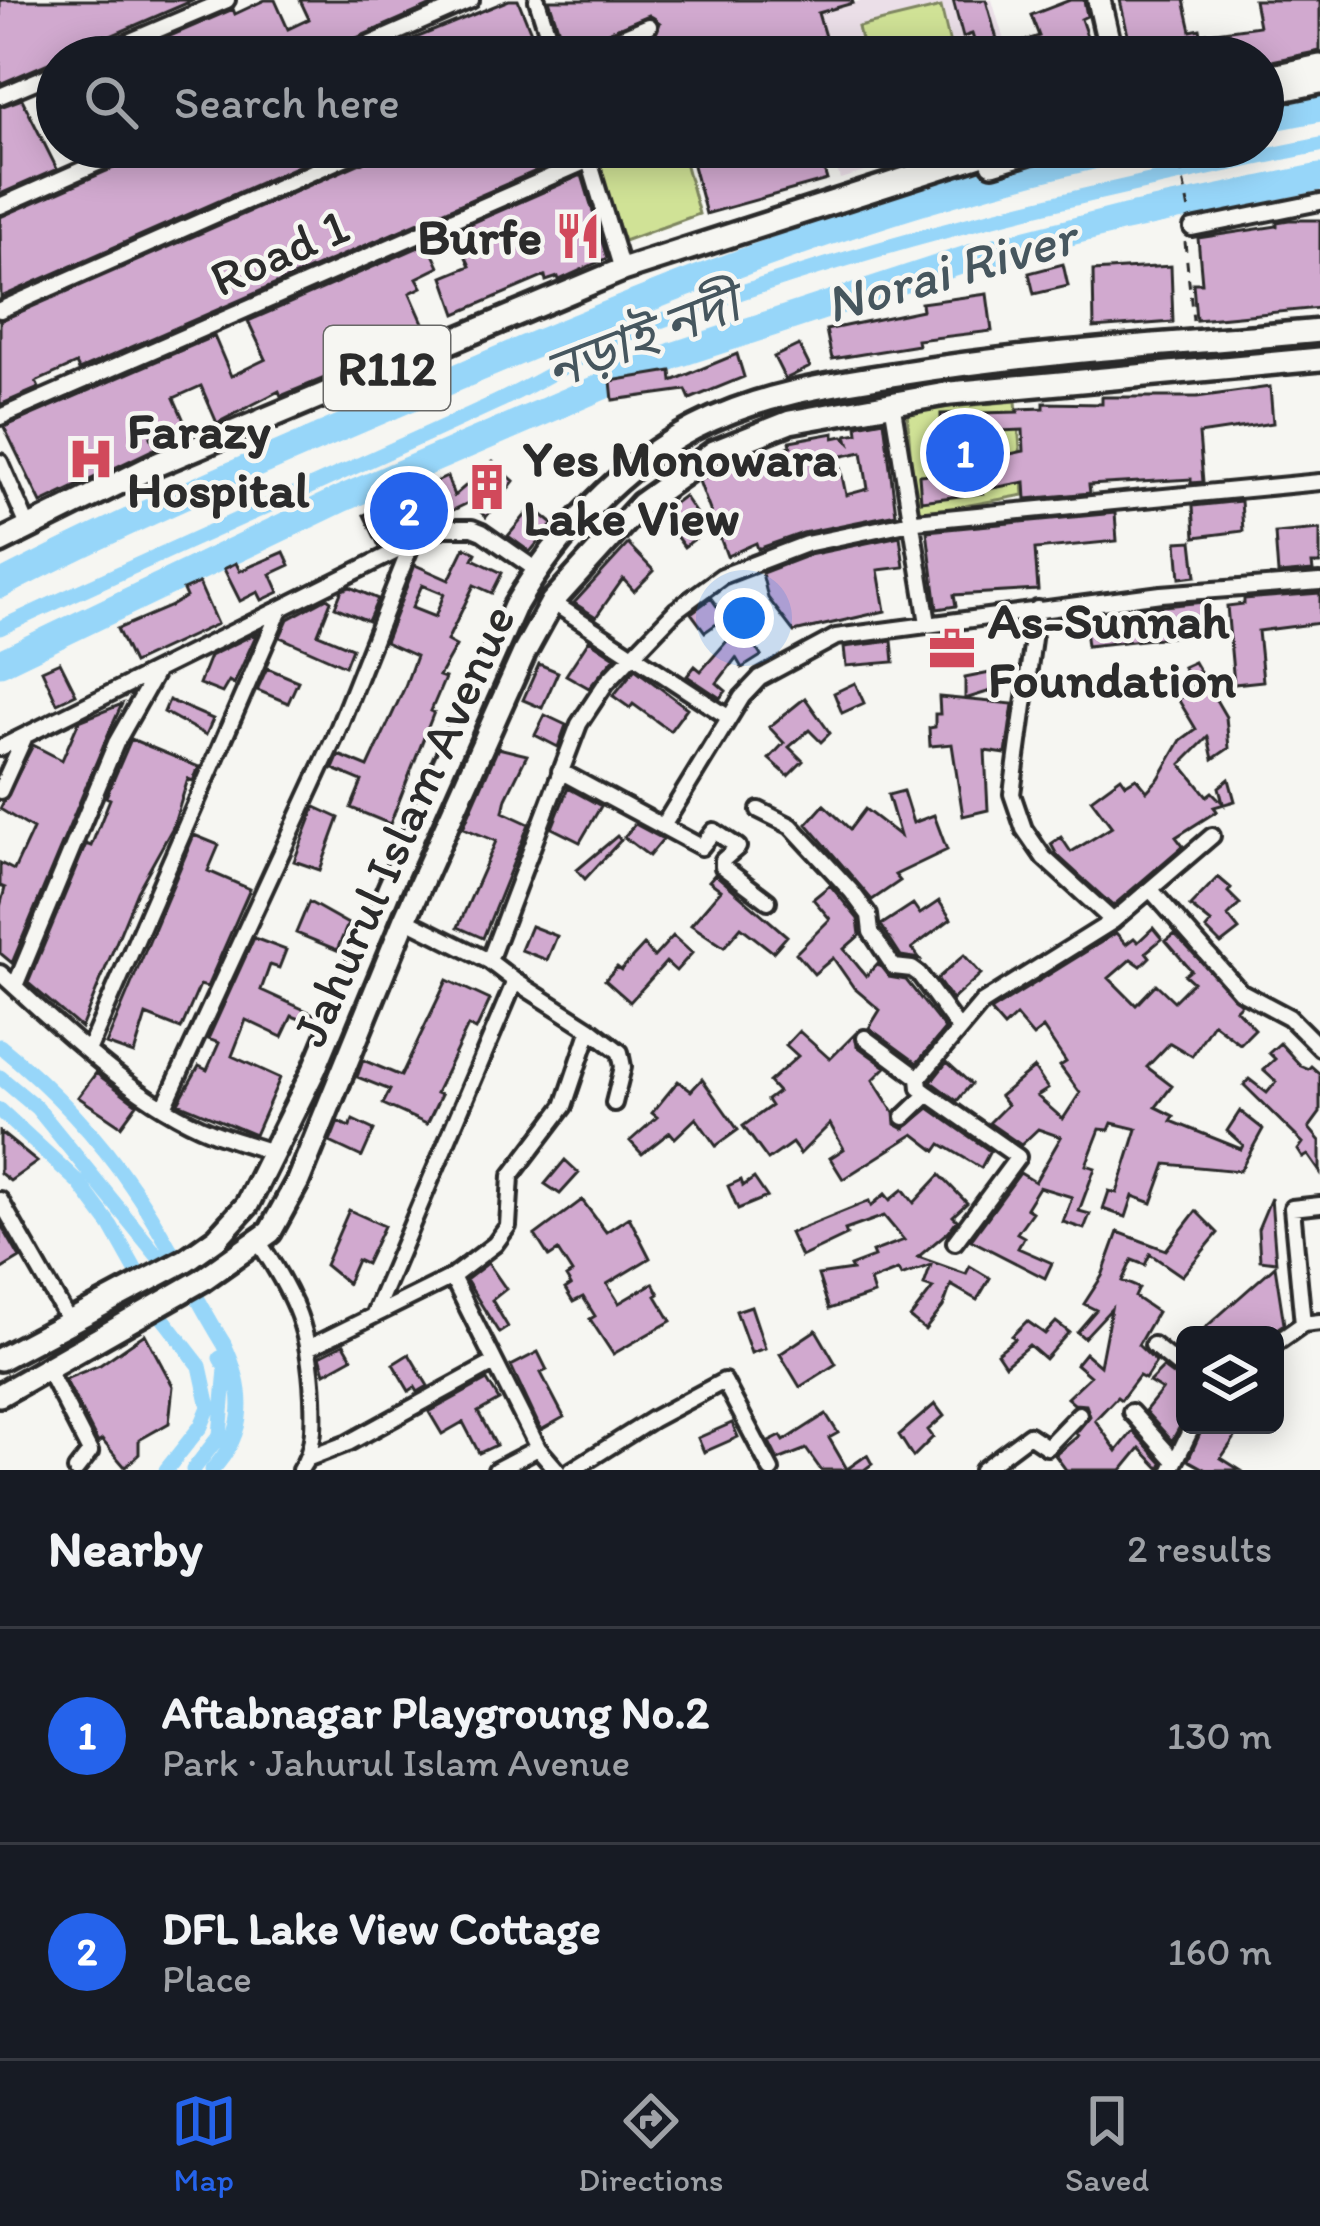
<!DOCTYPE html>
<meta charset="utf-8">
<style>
:root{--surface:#171b24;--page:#242831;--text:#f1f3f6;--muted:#9ea1a6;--line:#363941;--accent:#2563eb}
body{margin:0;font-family:Itim,"Noto Sans Bengali",sans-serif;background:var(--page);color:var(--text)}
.controls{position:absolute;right:36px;bottom:36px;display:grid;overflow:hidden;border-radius:18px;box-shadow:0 6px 30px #0003}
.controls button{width:108px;height:108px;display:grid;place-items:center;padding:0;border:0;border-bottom:3px solid var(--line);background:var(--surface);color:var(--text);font:60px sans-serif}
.you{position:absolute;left:744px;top:618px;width:42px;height:42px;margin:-30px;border:9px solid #fff;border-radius:50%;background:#1a73e8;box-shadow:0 0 0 18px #1a73e833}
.badge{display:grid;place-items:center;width:78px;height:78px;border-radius:50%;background:var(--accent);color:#fff;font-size:39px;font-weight:700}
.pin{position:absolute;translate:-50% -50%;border:6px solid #fff;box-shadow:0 3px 12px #0006}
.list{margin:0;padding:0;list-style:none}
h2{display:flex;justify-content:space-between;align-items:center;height:156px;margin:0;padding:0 48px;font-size:51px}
h2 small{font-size:39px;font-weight:400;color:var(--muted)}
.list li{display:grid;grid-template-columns:78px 1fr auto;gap:36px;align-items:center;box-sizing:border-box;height:216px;padding:0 48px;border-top:3px solid var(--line)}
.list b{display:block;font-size:45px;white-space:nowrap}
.list p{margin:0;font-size:39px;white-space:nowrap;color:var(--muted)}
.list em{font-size:39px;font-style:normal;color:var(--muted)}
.icon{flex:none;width:66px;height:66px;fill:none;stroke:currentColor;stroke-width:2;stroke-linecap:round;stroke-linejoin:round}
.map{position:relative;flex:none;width:1320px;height:1470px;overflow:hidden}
.search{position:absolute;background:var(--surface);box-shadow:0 6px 30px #0003;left:36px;right:36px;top:36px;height:132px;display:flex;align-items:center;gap:30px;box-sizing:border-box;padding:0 42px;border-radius:66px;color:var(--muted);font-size:45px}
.sheet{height:588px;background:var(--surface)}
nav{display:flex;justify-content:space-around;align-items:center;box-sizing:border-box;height:168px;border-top:3px solid var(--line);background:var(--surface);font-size:33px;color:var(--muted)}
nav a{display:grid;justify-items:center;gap:6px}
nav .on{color:var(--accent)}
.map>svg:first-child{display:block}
.built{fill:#ebdfe8}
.green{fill:#d0e296;stroke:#7e8660;stroke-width:3}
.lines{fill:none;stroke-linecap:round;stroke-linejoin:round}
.canal{stroke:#97d6f9;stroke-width:15}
.river{stroke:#97d6f9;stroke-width:27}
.building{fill:#d1a9cf;stroke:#2b2b2b;stroke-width:3;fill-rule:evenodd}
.street-casing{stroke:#2b2b2b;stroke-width:22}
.secondary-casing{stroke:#2b2b2b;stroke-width:30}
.primary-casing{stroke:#2b2b2b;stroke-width:30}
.path{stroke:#2b2b2b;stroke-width:3;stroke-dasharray:9 9;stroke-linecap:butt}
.street{stroke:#f6f6f2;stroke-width:14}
.secondary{stroke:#f6f6f2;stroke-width:21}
.primary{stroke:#f6f6f2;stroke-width:21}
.labels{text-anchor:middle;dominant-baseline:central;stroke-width:9;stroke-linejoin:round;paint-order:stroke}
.shield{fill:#f6f6f2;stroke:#686867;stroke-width:3}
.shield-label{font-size:48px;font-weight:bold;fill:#2b2b2b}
.poi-label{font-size:51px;font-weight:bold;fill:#2b2b2b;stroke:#f6f6f2;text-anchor:start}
.street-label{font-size:51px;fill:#2b2b2b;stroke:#f6f6f2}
.water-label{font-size:54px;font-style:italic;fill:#46565e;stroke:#f6f6f2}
</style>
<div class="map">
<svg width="1320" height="1470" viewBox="0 0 1320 1470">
<rect width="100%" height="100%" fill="#f6f6f2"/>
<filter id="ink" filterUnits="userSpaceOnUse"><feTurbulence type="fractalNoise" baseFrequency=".00833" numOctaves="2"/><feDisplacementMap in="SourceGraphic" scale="24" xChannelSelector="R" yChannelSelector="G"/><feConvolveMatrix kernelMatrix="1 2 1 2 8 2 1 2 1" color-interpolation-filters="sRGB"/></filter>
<g filter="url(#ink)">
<!-- built -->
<path class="built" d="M864,0H953L963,36L972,34L979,56L1000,50L986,0H992L1009,57H831L818,13Z
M831,147L849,164L893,147H951L840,179Z"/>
<!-- green -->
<path class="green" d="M941,7L953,57H865L858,27Z
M592,147H681L699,214L624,241Z
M1016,401L1024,495L915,515L907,411Z"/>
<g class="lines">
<!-- canal -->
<path class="canal" d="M0,628C165,551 332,478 497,402C550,377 598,344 652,324C868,243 1094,190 1320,145
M0,1046C51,1087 97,1135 134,1190C168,1239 193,1294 224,1344C246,1390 248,1432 212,1470
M0,1077L37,1108L169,1270
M0,1110L79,1183L111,1226L162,1317L200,1366L209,1407L201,1426L166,1470
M193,1470L220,1435L226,1369L220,1358"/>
<!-- river -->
<path class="river" d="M1263,119L1320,108
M0,585C129,518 263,461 396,404C636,299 875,202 1132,147
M0,663L341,499L675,355L976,256L1125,218L1320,177"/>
</g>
<!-- building -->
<path class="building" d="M0,0H194L0,84Z
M265,0H275L288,29L309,19L300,0H443L336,47L330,57L128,54L233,9L235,14Z
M509,0H518L541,57H369Z
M549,0H852L853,3L818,13L831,57H662L656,34L660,23L649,15L565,50Z
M953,0H986L1000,50L979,56L972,34L963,37Z
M1070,0H1084L1087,16L1081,19L1094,57H1024L1019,43L1039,36L1031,15Z
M1120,0H1184L1191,31L1200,29L1201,34L1259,26L1254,0H1320V51L1267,62L1263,57H1133Z
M22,99L57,169L0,194V107Z
M145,147H341L1,297L0,217L139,157Z
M380,147H569L573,155L79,370L76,364L36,382L39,388L0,405V321L374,157Z
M688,147H882V150L849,164L818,149L827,180L706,214Z
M582,175L607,258L559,280L558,277L546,281L545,276L456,314L443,277L470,266L454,231Z
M1289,220H1320V308L1196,320L1193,283H1202L1198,238L1277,226V222Z
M428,243L439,267L417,278L422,287L410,293L424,325L363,349L364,352L333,366L337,373L281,396L279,391L217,423L201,386L174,398L185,423L151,437L156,448L41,503L4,427L214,336L231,376L266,359L248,321Z
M1063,264L1068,286L1034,294L1029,273Z
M1171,266L1173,322L1094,328L1093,271Z
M987,294L992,331L917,340L918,345L832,359L826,330L922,310L921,303Z
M799,345L810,367L785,379L774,357Z
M737,354L744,377L690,399L686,390L613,400L611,381L671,371L672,381Z
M1270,387L1273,423L1199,434L1203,482L1191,483V479L1089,485L1090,493L1026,499L1025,482L982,490L983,493L921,501L919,475L942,473L941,414L1018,412V409L1044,408V403L1102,404V397H1197ZM1023,430L1024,451L1001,456L999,431Z
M884,420L896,514L803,533L758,549L756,543L727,556L699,481L731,464L791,446L790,441L834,433V438L843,436L849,442L847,435L858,433L857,425ZM862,452L868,489L846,495L838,457Z
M493,462L514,481L486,517L470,502L379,546L364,515L447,477L454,496Z
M684,496L707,530L684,547L660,514Z
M1241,501L1243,531L1195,537L1193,506Z
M532,507L553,524L530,552L508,536Z
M1115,513L1117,541L1035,549L1038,590L954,595L956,606L937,609L927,531Z
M1320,529V564H1312L1313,571L1278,574L1275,533Z
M900,536L904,567L878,570L885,611L794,632L768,598L762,573L809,555Z
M1192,541L1196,576L1180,578L1177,542Z
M628,544L654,571L634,591L623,579L596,617L574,603Z
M465,547L476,553L473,559L502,573L492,593L474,585L447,641L456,646L439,676L445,678L431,711L434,712L390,824L351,808L362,781L333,769L339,755L368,767L404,689L416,656L385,642L415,565L449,580ZM422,585L444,594L435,617L412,608Z
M284,552L290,565L271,574L279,592L262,600L258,592L240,601L224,569L236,563L240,571Z
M199,583L217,624L133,663L117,629L169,607L186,597L183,590Z
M350,587L378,599L368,621L335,607L342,590Z
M1320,593V623L1258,631L1263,681L1234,684L1227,606L1244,604V599Z
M327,598L331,601L318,634L352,648L345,666L280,637L288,619Z
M711,598L725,618L705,632L691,613Z
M1204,602L1207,633L1087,646L1085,629L1134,625L1133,609Z
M741,625L761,656L742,668L736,658L717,683L726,691L720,698L687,676L695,666L701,671Z
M257,633L234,684L229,681L222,693L199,684L210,656Z
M589,640L615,657L589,688L566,675Z
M892,641L894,662L846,666L844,647Z
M60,662L76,694L57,703L42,670Z
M1194,662L1226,717L1229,748L1213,759L1208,737L1181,764L1207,796L1212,792L1223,803L1219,787L1229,779L1235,801L1214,807L1217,811L1176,837L1183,846L1113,906L1057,855L1051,844L1061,837L1071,852L1112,827L1091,799L1121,777L1126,784L1136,778L1147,791L1159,778L1181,740L1196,729L1178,699L1195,689L1183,667Z
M539,664L558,672L542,708L523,700Z
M267,668L298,681L288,703L257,690Z
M635,669L687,708L670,731L633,704L630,708L613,696Z
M1000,671L1007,686L965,699V678Z
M855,683L864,703L842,713L834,693Z
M939,697L1013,704L1006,754L985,751L988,810L963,816L952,744L930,746L929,728L935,727V714H940Z
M805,698L830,733L821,742L809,730L789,747L803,761L788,776L769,759L784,743L769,727Z
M169,700L213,719L206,735L164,712Z
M122,704L106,739L12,963L0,953V907L5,888L0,886V863L14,870L33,829L0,809L33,745L62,760L79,721Z
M545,715L566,725L558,747L535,735Z
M131,739L199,767L193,781L188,779L173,827L137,892L81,1028L28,983L86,844L91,846L110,799L106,797Z
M498,748L527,755L506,798L503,812L529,824L483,938L458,927L496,841L463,828Z
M568,788L601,806L580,842L552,828Z
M903,791L913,823L934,815L947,850L895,875L900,881L872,900L807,824L824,805L850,829L865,809L900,836L888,795Z
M315,807L339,818L320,870L294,861Z
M635,824L663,839L649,856L624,837Z
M194,835L219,845L208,871L250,889L207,987L200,985L181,1029L146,1015L134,1054L106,1044Z
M617,836L621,840L585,879L577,870Z
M715,874L787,936L773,952L741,927L724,947L691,925L721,890L709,881Z
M1218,877L1231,888L1228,892L1240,904L1228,916L1239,930L1221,944L1206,929L1211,923L1190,906Z
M830,885L858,919L860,935L844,949L866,976L878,963L889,977L906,980L945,1029L917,1063L869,1028L880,1010L854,988L833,958L814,974L796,953L830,919L813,899Z
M939,901L951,919L912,948L920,959L901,956L881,925L913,904L920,914Z
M309,902L348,924L337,950L296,933Z
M531,926L557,936L547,960L521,950Z
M1153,928L1162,939L1146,952L1150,957L1141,966L1131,959L1109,978L1136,1005L1156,984L1174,1001L1193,982L1185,975L1191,970L1166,941L1175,934L1241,1004L1236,1009L1255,1029L1240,1044L1213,1023L1192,1056L1170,1043L1147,1067L1172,1086L1156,1107L1174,1116L1171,1121L1241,1149L1243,1145L1227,1131L1240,1111L1263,1129L1240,1171L1166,1164L1152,1203L1133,1196L1126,1217L1103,1209L1109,1191L1117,1193L1137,1129L1112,1123L1109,1130L1100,1129L1086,1165L1095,1168L1079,1211L1090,1214L1084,1229L1063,1222L1072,1197L1039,1187L1026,1208L1032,1212L1017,1233L1024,1237L1018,1248L1052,1263L1045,1278L971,1240L1020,1173L1035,1182L1061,1137L1038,1129L1021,1145L989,1123L1007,1105L1000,1096L1034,1068L1048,1089L1037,1096L1063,1119L1080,1093L1060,1066L1066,1062L1043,1028L1033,1036L1016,1016L1004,1027L990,1011L1116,933L1126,944L1134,938L1138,942Z
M673,936L692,953L676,971L666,962L630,1002L605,980L617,967L621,970L644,945L654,957Z
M254,938L286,950L279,968L270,965L261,990L320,1017L316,1025L292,1016L282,1037L246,1020L232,1056L280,1078L255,1135L178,1103L199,1066L207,1070L219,1043L208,1039Z
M964,955L981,974L952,1000L937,979Z
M447,980L490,1000L476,1030L468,1026L436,1093L441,1095L427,1124L383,1104L390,1090L357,1077L363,1060L401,1076Z
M799,1031L830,1059L855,1034L857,1046L886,1067L873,1080L894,1113L895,1124L904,1129L929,1108L990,1151L981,1168L941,1144L936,1151L914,1134L843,1179L830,1158L844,1149L830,1124L800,1154L792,1143L768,1160L743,1126L771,1106L767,1100L778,1092L769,1082L798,1056L786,1045Z
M1280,1043L1301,1066L1308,1069L1311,1066L1320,1074V1113L1309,1128L1320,1141V1172L1308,1155L1303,1158L1298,1150L1303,1143L1244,1085L1249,1079L1267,1093L1276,1082L1263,1070L1275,1059L1269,1053Z
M947,1062L971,1084L957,1101L931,1082Z
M96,1073L137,1104L121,1126L78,1097Z
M702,1079L738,1130L716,1146L696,1118L675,1138L670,1132L642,1154L630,1141L657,1117L652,1113L678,1081L691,1091Z
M353,1120L374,1130L362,1157L330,1142L338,1122L350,1127Z
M0,1132L37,1162L10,1181L0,1173Z
M565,1160L579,1173L560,1194L545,1184Z
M940,1175L967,1203L953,1216L957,1220L949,1231L918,1257L966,1274L970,1266L990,1278L977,1300L951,1285L943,1307L925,1330L910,1318L933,1288L924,1285L931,1265L901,1276L898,1270L870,1281L874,1294L829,1309L818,1275L852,1270L850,1266L874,1257L872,1252L904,1240L884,1216L845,1230L847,1235L801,1257L790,1233L869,1201L871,1206L885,1194L890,1200L903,1189L914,1203Z
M754,1178L767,1197L738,1209L728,1186L741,1180L743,1186Z
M1271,1198L1276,1262L1260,1260L1258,1229Z
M582,1200L606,1232L629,1217L650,1258L607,1284L619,1303L653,1283L659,1294L656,1296L671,1321L613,1354L590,1319L595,1316L583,1297L573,1302L565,1289L571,1285L566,1277L572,1273L558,1251L549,1257L535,1235Z
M349,1210L384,1226L366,1264L357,1260L347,1283L325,1265Z
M1196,1211L1218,1233L1182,1276L1150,1254L1145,1265L1132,1260L1122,1281L1139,1288L1135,1297L1157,1312L1138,1345L1156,1362L1145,1379L1139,1376L1121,1400L1117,1397L1095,1420L1117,1451L1133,1431L1162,1463L1160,1469L1140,1448L1122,1470H1066L1055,1455L1078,1436L1076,1433L1090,1416L1086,1405L1074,1404L1067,1398L1090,1376L1076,1364L1085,1353L1100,1366L1111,1309L1084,1338L1077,1332L1096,1310L1084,1304L1102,1276L1118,1232L1166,1250Z
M0,1223L20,1258L0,1270Z
M488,1263L506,1289L492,1300L508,1327L499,1333L466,1280Z
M1275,1266L1284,1324L1268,1335H1197Z
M751,1306L765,1348L751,1353L736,1311Z
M1027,1321L1045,1334L1056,1322L1069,1332L1045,1359L1029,1345L1005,1365L997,1353L1015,1339L1012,1336Z
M816,1330L836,1364L800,1387L780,1354Z
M145,1334L173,1386L169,1423L139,1440V1454L125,1467L102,1440L98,1443L65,1379L100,1365Z
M344,1344L352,1358L325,1373L320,1356Z
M538,1352L547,1370L541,1373L564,1417L541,1430L511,1366Z
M409,1354L428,1386L418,1392L415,1387L409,1391L393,1364Z
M1163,1368L1185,1384V1417L1172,1441L1145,1411L1162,1390L1149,1382Z
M487,1380L499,1400L478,1412L496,1445L479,1453L463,1422L442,1434L429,1412Z
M935,1404L944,1416L928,1430L933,1437L913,1457L899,1435Z
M826,1414L838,1433L829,1438L847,1469L867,1455L872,1464L864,1470H821L806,1449L778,1460L769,1442L781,1436L784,1441Z
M732,1423L738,1437L704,1452L698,1438Z
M1204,1425H1237L1230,1431L1236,1436L1221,1458L1240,1470H1206L1188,1460Z"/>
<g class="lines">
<defs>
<path id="street" d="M537,0L555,57
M93,57L227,0
M341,57L471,0
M574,57L649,26
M0,96L57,72
M585,147L622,270
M0,206L134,147
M1192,228L1320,202
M0,310L369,147
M892,402L928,623
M0,417L589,160
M0,462L28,526
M552,602L728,717
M1037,609L1012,794L1024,829L1044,858L1113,921
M0,748L443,528H472L482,532L538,571
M560,771L701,847L714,831L738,847L723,860V867L768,901
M0,791L25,736
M759,810L791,826L852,892L869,915L871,932L894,967L912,969L919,974L959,1029
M663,826L742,697L760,678L836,637L1161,594L1320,582
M1151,890L1240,991L1289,1017L1320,1048
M489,961L579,724L606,683L676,610L722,576L806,544L916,521L1320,482
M0,973C61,1028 134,1101 212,1132C232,1140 254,1146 275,1153
M15,986L116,743L155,674
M590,1029L620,1052L623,1067L614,1103
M865,1038L919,1078
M88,1051L280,610
M928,1094L920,1088L919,1078L982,1003L1113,921L1212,836
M164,1107L334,739L412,543
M904,1117L928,1094L1018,1157L955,1242
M0,1200L69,1321
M258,1241C296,1298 310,1330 313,1398C314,1422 315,1450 300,1470
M452,1277L538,1448L557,1470
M373,1316L515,981L489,961L405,919
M1303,1324L1292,1208L1320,1205
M1275,1344L1303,1324L1320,1322
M1153,1345L1185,1371
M310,1347L452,1277L495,1244L508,1226L511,1176L564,1106L590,1029L515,981
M48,1370L90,1452L76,1470
M1131,1412L1175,1461
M309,1458L348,1443L492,1364
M496,1470L538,1448
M572,1470L653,1419L724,1381L771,1470
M982,1470L1029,1435L1047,1447L1079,1414
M1171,1470L1193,1425"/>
<path id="secondary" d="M1099,0L1112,57
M0,1359L186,1260L217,1238L247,1205L315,1068L390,887L515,606C556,536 621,466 694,428C760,394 830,384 904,373C1041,351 1181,344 1320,331
M0,1395L202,1280L270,1232L298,1181L405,919L524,653L552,602L641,504L714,452L790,422L951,393L1320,359"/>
<path id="primary" d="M1263,78L1320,66
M1263,94L1320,82
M993,163L1046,147
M0,542L153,466L622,270L1005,147"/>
</defs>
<!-- street casing -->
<use href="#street" class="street-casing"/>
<!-- secondary casing -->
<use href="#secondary" class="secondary-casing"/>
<!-- primary casing -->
<use href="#primary" class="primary-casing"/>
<!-- path -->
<path class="path" d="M1177,147L1190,216
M1185,242L1193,321"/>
<!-- street -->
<use href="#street" class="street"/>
<!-- secondary -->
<use href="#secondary" class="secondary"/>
<!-- primary -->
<use href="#primary" class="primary"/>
</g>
</g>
<!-- icons -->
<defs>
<symbol id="restaurant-bare" viewBox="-9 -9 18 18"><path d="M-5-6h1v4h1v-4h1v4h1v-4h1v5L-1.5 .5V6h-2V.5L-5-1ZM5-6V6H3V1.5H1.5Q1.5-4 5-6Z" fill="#d1495b" stroke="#f6f6f2" stroke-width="2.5" paint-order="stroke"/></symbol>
<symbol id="hospital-bare" viewBox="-9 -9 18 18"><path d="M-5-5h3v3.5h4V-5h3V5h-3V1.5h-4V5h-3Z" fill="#d1495b" stroke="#f6f6f2" stroke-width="2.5" paint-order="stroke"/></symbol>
<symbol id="building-bare" viewBox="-9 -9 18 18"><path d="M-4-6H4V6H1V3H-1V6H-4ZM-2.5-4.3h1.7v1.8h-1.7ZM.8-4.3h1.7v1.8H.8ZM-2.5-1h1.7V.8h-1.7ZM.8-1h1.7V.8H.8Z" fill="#d1495b" stroke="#f6f6f2" stroke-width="2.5" paint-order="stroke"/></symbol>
<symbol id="office-bare" viewBox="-9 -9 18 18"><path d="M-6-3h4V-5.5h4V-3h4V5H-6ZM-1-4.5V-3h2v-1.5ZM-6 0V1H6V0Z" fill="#d1495b" stroke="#f6f6f2" stroke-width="2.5" paint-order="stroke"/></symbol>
</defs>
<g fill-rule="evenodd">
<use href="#restaurant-bare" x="545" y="203" width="66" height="66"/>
<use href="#hospital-bare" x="58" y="426" width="66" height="66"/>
<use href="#building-bare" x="454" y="454" width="66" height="66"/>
<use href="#office-bare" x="919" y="616" width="66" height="66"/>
</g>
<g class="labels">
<!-- shield labels -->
<rect class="shield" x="324" y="326" width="126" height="84" rx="9"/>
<g class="shield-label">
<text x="387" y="368">R112</text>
</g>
<!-- poi labels -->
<g class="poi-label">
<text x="542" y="236" text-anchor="end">Burfe</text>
<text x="127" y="430">Farazy<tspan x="127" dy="59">Hospital</tspan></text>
<text x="523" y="458">Yes Monowara<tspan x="523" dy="59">Lake View</tspan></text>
<text x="988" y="620">As-Sunnah<tspan x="988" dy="59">Foundation</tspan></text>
</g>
<!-- street labels -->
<g class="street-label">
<text transform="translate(279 252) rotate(-24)">Road 1</text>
<text transform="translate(403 825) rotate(-66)">Jahurul Islam Avenue</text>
</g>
<!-- water labels -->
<g class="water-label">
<text transform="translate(950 270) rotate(-16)">Norai River</text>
<text transform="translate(642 337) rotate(-21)">নড়াই নদী</text>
</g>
</g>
</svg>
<div class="controls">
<button><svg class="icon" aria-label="layers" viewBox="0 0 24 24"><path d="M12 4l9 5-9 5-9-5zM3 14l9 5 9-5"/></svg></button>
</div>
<div class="you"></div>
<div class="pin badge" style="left:965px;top:453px">1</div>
<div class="pin badge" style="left:409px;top:511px">2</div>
<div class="search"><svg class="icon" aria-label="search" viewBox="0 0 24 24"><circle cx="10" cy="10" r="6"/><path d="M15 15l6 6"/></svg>Search here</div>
</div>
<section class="sheet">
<h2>Nearby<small>2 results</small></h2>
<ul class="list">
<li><span class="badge">1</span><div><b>Aftabnagar Playgroung No.2</b><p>Park · Jahurul Islam Avenue</p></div><em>130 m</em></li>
<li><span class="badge">2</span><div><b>DFL Lake View Cottage</b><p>Place</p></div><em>160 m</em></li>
</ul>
</section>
<nav>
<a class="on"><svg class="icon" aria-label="map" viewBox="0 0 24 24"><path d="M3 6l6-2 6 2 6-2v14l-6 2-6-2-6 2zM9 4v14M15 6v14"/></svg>Map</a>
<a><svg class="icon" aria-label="directions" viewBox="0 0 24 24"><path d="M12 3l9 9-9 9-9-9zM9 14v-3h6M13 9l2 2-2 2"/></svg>Directions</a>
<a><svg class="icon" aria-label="saved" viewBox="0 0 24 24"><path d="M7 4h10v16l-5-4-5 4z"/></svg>Saved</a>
</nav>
